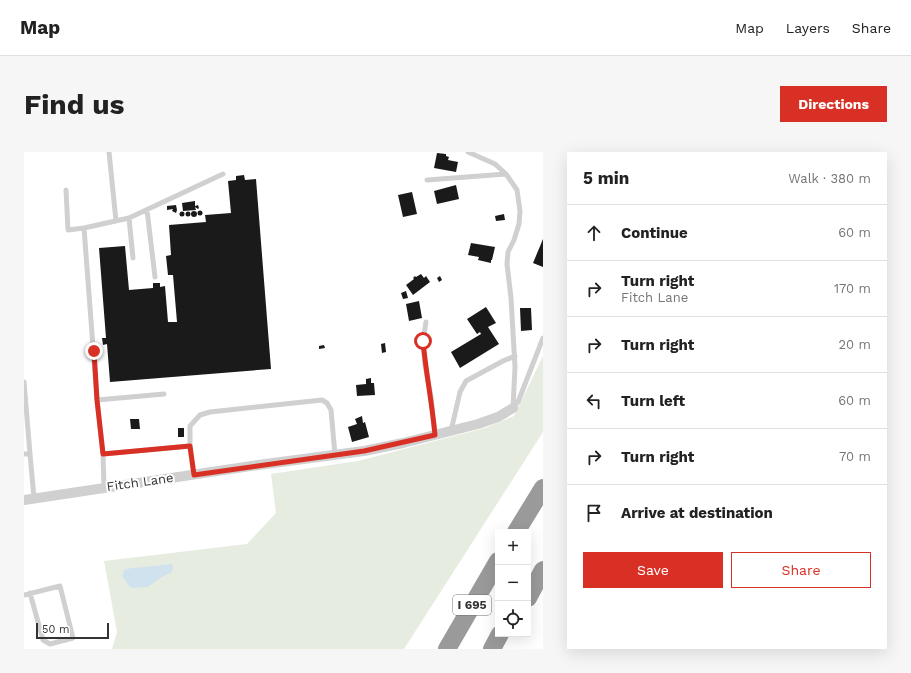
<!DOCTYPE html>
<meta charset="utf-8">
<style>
:root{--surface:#fff;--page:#f6f6f6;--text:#222;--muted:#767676;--line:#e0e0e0;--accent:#d93025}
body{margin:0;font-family:"Work Sans",sans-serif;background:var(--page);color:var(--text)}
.controls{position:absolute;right:12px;bottom:12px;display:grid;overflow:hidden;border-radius:0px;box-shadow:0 4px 16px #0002}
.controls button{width:36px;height:36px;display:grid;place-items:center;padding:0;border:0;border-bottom:1px solid var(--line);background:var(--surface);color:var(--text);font:20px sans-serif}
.scale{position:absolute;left:12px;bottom:10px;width:73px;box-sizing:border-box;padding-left:4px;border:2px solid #333;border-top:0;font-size:11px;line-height:14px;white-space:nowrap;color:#333;-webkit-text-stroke:3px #fff;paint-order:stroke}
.stop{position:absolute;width:12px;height:12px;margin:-9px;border:3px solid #d93025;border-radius:50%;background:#fff}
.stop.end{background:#d93025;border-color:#fff;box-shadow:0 1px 4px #0008}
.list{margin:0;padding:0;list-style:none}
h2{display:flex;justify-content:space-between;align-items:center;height:52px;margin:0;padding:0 16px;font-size:17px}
h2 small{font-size:13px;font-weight:400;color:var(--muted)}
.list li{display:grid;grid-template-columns:26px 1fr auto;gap:12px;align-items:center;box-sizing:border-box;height:56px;padding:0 16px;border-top:1px solid var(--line)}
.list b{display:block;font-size:15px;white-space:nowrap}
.list p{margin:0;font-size:13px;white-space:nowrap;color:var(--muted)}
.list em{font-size:13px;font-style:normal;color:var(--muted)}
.actions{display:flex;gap:8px;padding:12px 16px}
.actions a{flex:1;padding:9px 0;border:1px solid var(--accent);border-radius:0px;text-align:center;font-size:14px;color:var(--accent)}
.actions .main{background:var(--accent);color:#fff}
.icon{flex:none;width:22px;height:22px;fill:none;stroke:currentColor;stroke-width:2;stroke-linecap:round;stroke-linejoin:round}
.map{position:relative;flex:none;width:519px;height:497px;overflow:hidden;border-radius:0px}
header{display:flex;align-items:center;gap:24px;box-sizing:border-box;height:56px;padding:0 20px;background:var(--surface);border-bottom:1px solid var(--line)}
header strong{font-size:19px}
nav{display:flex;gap:22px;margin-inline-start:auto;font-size:14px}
.intro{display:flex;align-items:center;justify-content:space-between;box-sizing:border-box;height:96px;padding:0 24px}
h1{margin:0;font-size:28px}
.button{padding:10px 18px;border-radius:0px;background:var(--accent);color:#fff;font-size:14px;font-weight:700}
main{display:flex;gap:24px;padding:0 24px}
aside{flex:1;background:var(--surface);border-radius:0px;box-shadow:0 4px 16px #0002}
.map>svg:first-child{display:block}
.green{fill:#e6ecdf}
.water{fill:#cfe2ee}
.building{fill:#1a1a1a}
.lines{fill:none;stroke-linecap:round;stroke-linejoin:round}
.lane{stroke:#d0d0d0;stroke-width:5}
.street{stroke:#d0d0d0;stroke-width:10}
.highway{stroke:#9a9a9a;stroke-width:18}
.route{stroke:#d93025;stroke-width:5}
.labels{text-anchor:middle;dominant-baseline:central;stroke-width:4;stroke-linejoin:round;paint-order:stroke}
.shield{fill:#fff;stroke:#707070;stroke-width:1}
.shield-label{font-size:12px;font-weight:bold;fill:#333}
.street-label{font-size:13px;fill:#333;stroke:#fff}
</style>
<header>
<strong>Map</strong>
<nav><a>Map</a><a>Layers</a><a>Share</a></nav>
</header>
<div class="intro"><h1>Find us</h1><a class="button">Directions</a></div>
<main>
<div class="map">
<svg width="519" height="497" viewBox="0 0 519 497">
<rect width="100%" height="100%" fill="#fff"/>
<!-- green -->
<path class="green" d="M519,204V280L380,497H88L93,480L80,409L223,392L252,361L247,322L334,309L461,276L490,264Z"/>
<!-- water -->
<path class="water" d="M148,412L149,415L148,420L136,426L124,435L107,436L98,424L101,417Z"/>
<!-- building -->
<path class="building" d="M413,1L422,2V4L425,5L424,8L434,10L432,20L410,16Z
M220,23L221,28L232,27L247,217L86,230L83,192L79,193L78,186H82L75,96L101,94L105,138L129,136V131H136V135L141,134L144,170H153L149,123H144L142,104L147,103L145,73L182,70L181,63L207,61L204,29L212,28V24Z
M432,33L435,47L413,52L410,39Z
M388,40L393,62L379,65L374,43Z
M171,49V54L174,53L175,56L174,57L171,55L172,58L159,59L158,51Z
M152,53L153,58L152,61L148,59L149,57L143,58V54Z
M173.5 61a2.5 2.5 0 1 1 5 0a2.5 2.5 0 1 1-5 0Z
M167 62a3 3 0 1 1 6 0a3 3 0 1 1-6 0Z
M161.5 62a2.5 2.5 0 1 1 5 0a2.5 2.5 0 1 1-5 0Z
M155.5 62a2.5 2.5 0 1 1 5 0a2.5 2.5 0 1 1-5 0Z
M480,62L481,68L472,69L471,64Z
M519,87V115L509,111Z
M447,91L471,95L468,108H467V111L454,108L455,105L444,103Z
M397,122L400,126L402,124L406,130L389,143L382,133L390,127L389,126L391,124L392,125Z
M416,124L418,128L415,130L413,126Z
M382,139L384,146L379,147L377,141Z
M395,149L398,166L385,169L382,152Z
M462,155L472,171L464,175L475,192L436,216L427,200L457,182L456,180L453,182L443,167Z
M496,156H507L508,178L497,179Z
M361,191L362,200L358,201L357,192Z
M300,193L301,196L295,197V194Z
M347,226V231H350L351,243L333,244L332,233L342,232V227Z
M338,264L339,271L341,270L345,285L328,290L324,275L333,272L331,267Z
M106,267H115L116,277H107Z
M154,276H160V285H154Z"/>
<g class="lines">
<!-- lane -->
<path class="lane" d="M85,0L92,69
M444,0L471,12L482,22
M403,28L482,22L493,38L496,59L495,72L490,88L484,100L483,112L487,146L491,215L489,256
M42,38L44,78L60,76L105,66L199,22
M123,58L131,125
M105,66L109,106
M60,76L73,248L79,302L80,336
M402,170L399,189L401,213L407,245L411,283
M0,230L6,302
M73,248L140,242
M489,256L494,250L519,186
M427,279L436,240L442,229L479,209L491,204
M0,302H6L10,346
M79,302L166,294
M170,323L166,297V274L176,263L186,260L298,248L303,251L307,258L311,303
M0,443L36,434L49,486L26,492L19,488L6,441"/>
<!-- street -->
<path class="street" d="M0,348L234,313L340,299L379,291L454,272L474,265L489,256"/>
<!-- highway -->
<path class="highway" d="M492,380L519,336
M504,446L519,418
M423,497L474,409
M468,497L476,482"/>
</g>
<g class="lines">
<!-- route -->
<path class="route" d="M70,199L73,248L79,302L166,294L170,323L340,299L411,283C408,251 402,221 399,189"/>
</g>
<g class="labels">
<!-- shield labels -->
<rect class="shield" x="429" y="443" width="38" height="20" rx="3"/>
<g class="shield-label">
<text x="448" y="453">I 695</text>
</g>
<!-- street labels -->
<g class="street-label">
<text transform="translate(116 330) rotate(-8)">Fitch Lane</text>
</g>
</g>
</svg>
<div class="controls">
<button>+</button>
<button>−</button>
<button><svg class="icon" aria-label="locate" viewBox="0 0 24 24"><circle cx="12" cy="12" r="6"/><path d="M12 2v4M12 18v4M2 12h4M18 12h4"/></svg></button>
</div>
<div class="scale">50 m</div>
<div class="stop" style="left:399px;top:189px"></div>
<div class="stop end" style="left:70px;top:199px"></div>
</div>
<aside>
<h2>5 min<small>Walk · 380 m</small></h2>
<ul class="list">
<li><svg class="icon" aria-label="ahead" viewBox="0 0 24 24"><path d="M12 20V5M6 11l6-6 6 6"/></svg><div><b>Continue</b></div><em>60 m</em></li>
<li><svg class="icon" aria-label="right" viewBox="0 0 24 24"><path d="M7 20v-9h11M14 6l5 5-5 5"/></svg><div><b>Turn right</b><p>Fitch Lane</p></div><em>170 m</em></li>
<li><svg class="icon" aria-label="right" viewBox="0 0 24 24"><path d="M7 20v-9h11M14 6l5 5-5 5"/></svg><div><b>Turn right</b></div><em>20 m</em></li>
<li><svg class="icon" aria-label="left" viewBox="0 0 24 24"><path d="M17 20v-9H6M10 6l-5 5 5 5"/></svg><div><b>Turn left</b></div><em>60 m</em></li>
<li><svg class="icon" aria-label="right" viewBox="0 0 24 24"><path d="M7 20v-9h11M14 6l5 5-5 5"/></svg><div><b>Turn right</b></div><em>70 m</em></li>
<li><svg class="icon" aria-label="arrive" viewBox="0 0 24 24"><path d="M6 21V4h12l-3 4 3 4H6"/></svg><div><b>Arrive at destination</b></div></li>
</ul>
<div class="actions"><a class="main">Save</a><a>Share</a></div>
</aside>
</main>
